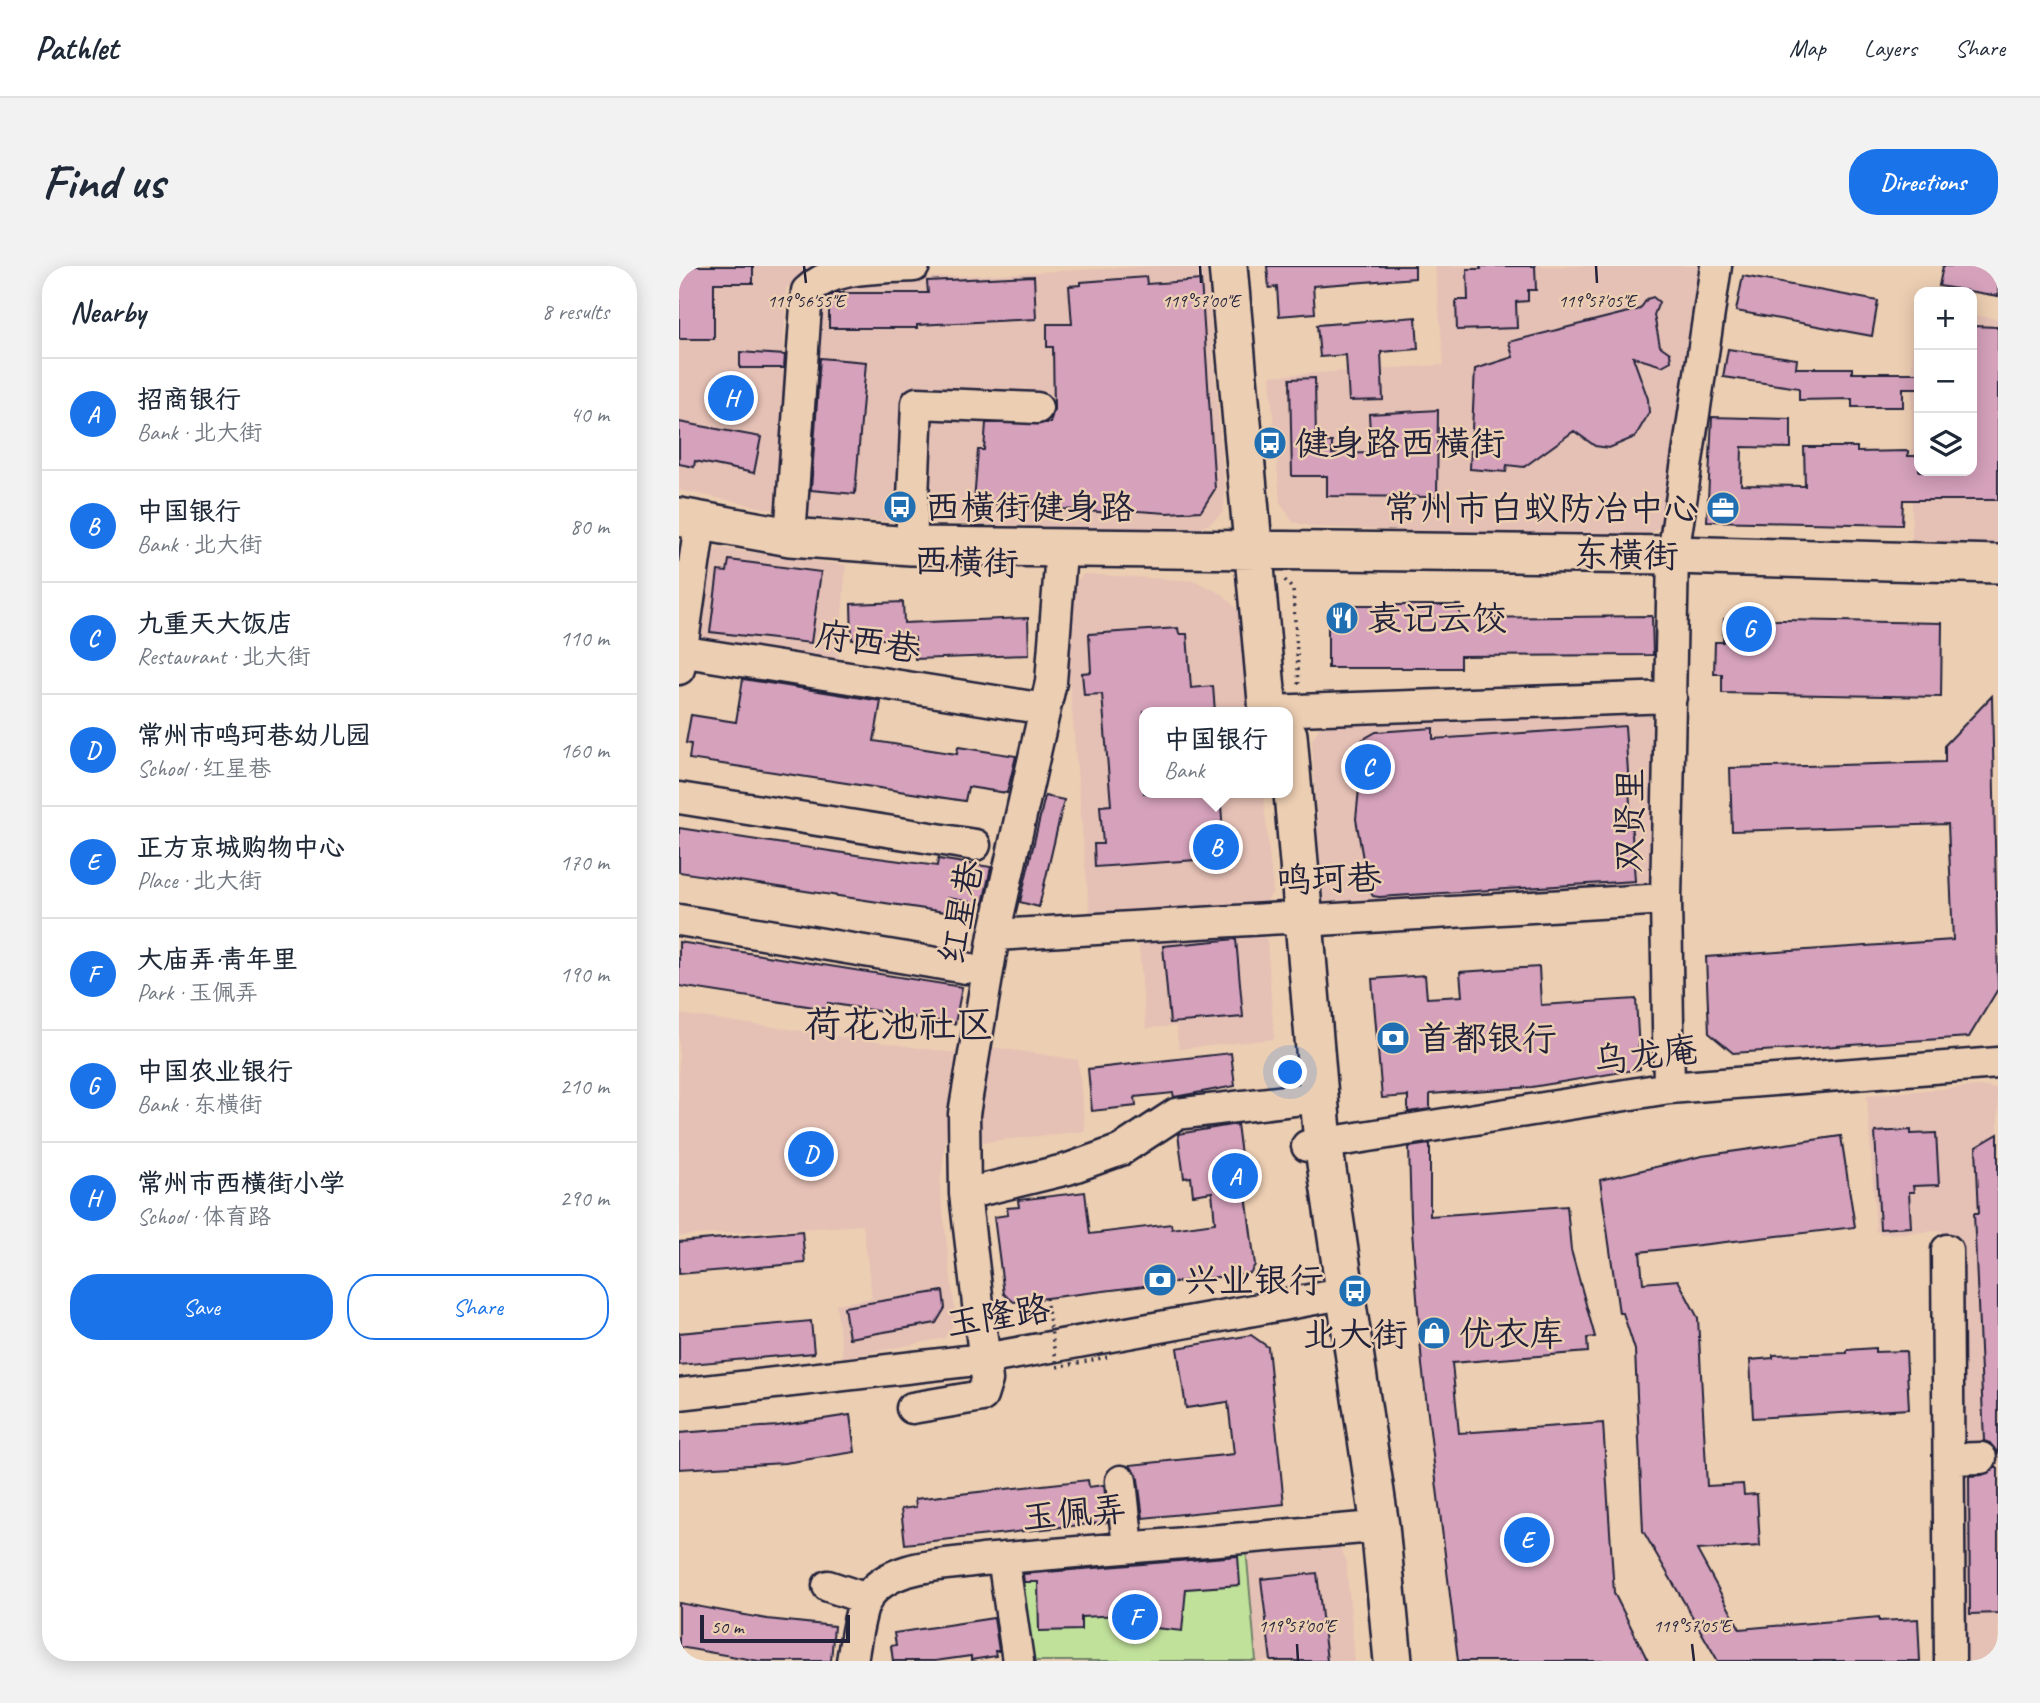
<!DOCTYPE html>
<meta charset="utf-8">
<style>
:root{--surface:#fff;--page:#f2f2f3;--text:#1f2937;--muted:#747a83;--line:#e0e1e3;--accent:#1a73e8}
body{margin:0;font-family:Caveat,"LXGW WenKai TC",sans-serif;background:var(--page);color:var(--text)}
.controls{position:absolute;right:21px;top:21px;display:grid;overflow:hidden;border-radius:14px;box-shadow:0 4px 18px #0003}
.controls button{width:63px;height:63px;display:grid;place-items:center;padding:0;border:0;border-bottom:2px solid var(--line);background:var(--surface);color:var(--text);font:35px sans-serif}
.scale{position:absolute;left:21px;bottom:18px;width:150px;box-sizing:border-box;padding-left:7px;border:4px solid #22223b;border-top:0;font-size:19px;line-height:24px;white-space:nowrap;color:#22223b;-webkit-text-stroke:5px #ecceb2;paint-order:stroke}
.you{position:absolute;left:612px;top:807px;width:24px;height:24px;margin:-18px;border:5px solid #fff;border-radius:50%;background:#1a73e8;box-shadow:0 0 0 10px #1a73e833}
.badge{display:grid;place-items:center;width:46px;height:46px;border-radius:50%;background:var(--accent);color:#fff;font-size:23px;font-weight:700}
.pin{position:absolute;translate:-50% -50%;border:4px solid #fff;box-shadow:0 2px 7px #0006}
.popup{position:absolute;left:460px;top:441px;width:154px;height:91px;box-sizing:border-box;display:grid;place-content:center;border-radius:14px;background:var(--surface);filter:drop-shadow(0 2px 5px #0005);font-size:23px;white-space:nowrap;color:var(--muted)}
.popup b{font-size:26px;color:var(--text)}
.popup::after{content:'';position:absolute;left:50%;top:100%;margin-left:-14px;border:14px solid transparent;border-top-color:var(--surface)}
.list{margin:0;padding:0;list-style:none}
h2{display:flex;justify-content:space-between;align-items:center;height:91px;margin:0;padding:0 28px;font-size:30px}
h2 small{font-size:23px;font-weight:400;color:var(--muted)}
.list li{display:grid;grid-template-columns:46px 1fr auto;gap:21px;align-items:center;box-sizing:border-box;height:112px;padding:0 28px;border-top:2px solid var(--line)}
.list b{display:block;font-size:26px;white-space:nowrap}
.list p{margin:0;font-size:23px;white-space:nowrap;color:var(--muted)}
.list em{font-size:23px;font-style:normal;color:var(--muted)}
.actions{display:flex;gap:14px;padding:21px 28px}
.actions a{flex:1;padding:16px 0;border:2px solid var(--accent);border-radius:28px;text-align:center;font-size:24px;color:var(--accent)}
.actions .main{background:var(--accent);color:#fff}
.icon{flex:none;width:38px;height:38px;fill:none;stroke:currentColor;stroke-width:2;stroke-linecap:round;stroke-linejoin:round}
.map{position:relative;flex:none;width:1319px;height:1395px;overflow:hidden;border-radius:28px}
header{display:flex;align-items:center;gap:42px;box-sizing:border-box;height:98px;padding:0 35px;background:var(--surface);border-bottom:2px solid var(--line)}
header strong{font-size:33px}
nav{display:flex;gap:38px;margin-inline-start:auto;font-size:24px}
.intro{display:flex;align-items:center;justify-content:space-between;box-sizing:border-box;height:168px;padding:0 42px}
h1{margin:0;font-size:49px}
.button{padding:18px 32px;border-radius:28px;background:var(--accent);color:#fff;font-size:24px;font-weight:700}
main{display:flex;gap:42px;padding:0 42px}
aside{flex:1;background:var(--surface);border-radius:28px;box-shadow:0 4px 18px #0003}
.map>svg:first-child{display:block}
.built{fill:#e5c0b5}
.green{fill:#c0e19a;stroke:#71826a;stroke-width:2}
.building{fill:#d5a1bb;stroke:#22223b;stroke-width:2}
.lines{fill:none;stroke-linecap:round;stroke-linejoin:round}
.minor-casing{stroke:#22223b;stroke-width:35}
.major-casing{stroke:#22223b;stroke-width:42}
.path{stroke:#22223b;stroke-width:3.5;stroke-dasharray:2 5;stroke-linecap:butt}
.minor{stroke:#ecceb2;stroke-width:30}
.major{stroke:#ecceb2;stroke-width:37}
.path-bridge{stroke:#22223b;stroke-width:3.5;stroke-dasharray:2 5;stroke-linecap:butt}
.ticks{fill:none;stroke:#22223b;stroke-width:2.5}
.labels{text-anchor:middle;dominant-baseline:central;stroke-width:5;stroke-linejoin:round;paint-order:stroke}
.poi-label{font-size:35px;fill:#22223b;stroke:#ecceb2;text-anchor:start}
.street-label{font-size:35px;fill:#22223b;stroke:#ecceb2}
.quarter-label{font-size:38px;fill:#22223b;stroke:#ecceb2}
.ticks-label{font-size:18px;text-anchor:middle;fill:#22223b;stroke:#ecceb2;stroke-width:5;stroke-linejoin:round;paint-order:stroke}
</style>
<header>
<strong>Pathlet</strong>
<nav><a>Map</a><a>Layers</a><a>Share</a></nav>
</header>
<div class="intro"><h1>Find us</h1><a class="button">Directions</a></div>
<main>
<aside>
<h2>Nearby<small>8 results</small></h2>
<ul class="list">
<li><span class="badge">A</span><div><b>招商银行</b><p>Bank · 北大街</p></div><em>40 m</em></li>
<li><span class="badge">B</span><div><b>中国银行</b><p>Bank · 北大街</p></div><em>80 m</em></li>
<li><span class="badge">C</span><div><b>九重天大饭店</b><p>Restaurant · 北大街</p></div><em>110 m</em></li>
<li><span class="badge">D</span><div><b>常州市鸣珂巷幼儿园</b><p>School · 红星巷</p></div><em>160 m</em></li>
<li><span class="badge">E</span><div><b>正方京城购物中心</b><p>Place · 北大街</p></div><em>170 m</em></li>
<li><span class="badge">F</span><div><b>大庙弄·青年里</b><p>Park · 玉佩弄</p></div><em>190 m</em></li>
<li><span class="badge">G</span><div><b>中国农业银行</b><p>Bank · 东横街</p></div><em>210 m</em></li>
<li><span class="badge">H</span><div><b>常州市西横街小学</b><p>School · 体育路</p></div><em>290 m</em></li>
</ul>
<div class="actions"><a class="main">Save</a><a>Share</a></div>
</aside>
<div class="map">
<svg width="1319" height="1395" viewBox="0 0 1319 1395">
<rect width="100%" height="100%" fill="#ecceb2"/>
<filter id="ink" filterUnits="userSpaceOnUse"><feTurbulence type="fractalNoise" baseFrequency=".0143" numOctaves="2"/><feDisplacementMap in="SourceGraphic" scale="14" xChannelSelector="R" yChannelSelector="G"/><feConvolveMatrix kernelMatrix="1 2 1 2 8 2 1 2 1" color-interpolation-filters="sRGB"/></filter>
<g filter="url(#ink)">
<!-- built -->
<path class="built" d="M0,0H139L107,22L100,245L0,224Z
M479,0H527L546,227L544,246L530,258L511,266L121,252L136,29L163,16Z
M756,0H1023L987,256L968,271L780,267L636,261L614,256L601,236L591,110L765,99Z
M1233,39L1240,41V205H1293V49L1319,53V281L1233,280Z
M41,282L167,299L159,397L28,378L20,369L30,288Z
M405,308L516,315L545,329L561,347L569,372L576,446H465V527H584L594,626L586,637L411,653L390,411V322Z
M969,449L978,460L976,612L966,625L657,645L642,633L633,474L642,459Z
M575,661L588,674L595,773L500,783L497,760L467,762L459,670Z
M0,748L276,787L261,921L277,1055L265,1072L164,1092L157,1038L193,1032L184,959L0,970Z
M306,780L399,794L406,865L304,876L299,842Z
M1299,820L1319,823V1395H1267L1264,965L1202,968L1197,965L1188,829Z
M645,1276L660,1281L667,1294L676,1395H577L567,1282Z"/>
<!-- green -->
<path class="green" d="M567,1282L577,1395H346L331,1296Z"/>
<!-- building -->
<path class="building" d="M0,0H74V17H35V73H0Z
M588,0H736V12L634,20L636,47L600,50L598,21L590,22Z
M801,0H856L857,24H849V35L837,36L838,62L778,64L777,34H789L788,3H802Z
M1264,0H1319V30L1260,20Z
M355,10L357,53L238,59V62H150V31L157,27H249L248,15Z
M1064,10L1199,35L1193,70L1057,45Z
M467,11L468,18L522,14L536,223L522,245L488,247L444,244V248L295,236L299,184H305L307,157H371L375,143L374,81H368V58H393L390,20L402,19V16Z
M968,33L974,31L980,36L975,49L981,80L991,87L992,95L983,100L954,91L969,133L970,147L956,171L930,182L916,180L895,165L845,201L828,199L827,206L791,203L796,103L834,91L830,76L961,43Z
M737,51L739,83L702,86L704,134L670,135L667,89L641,91L638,59Z
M1293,60L1319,61V234H1224L1223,259L1028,255L1033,151L1112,153V182L1063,181L1062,219L1126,220L1125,181H1178V186L1229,185V190H1240V205H1293Z
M1049,83L1118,93L1117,102H1173V107H1240V122H1224V141H1173V133L1120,134V122L1044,111Z
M61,86L106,89L105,102H61Z
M141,92L187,96L176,228L132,224Z
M636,112L637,176H653V188L692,187L690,148L759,144L758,231L648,230V210H613L611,113Z
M0,156L82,171L75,207L16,195L15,201L0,198Z
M50,294L142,306L132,377L31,366L39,305L48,306Z
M224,336L225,357L349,352L350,389L236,393V372L173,374L172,338Z
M668,339H781V352L973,350L974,389L781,390V402H649V357Z
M1045,353L1263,357L1262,431L1043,427V408H1035L1036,376H1044Z
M499,362L500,368H508L512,422L534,420L536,446H465V527H541L546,592L416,601L415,578H424L421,540L432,539L423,428L405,429L403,407L412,406L410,368Z
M64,413L202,435L195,475L278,488L279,481L337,490L328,527L289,521L286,535L10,493L12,478L7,477L12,449L57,456Z
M1313,430L1319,723L1290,771L1054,787L1030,767L1027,691L1274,674L1269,558L1053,565L1051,502L1266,496V479Z
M946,460L956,615L700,631L694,630L689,622L677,553L681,513L678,487L683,474L697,466L754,462V473Z
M366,530L385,534L360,641L341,636Z
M0,562L184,590L258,600L259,593L312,601L304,638L268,632L266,646L0,606Z
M557,673L564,751L491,757L484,680Z
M0,676L283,721L276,758L149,737L148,743L0,720Z
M860,701L862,739L957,733L961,803L853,821L751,828V843L729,846V830L703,832L693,713L746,709L748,732L783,730L781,706Z
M552,787L556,820L495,831L494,827L456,831L457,840L413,845L409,803Z
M558,858L576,999L571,1007L335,1036L325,1028L315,951L329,949L328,942L340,941L339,934L406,926L411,968L492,958L493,963L536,957L533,926L514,929L512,911L505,912L499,868Z
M1232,864V868L1257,867L1260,919L1234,920L1235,926H1230L1232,961L1201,963L1196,866Z
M1319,868V1187H1318L1311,1177L1305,1175L1295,947H1300L1297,881Z
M1162,870L1176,961L961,986L964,1017L999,1014L1019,1052L1028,1220L1064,1218L1065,1229L1078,1228L1081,1280L1018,1284L1061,1363L1200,1351V1355L1239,1353L1241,1395H1039L964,1265L956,1084L944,1047H940L921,914L1023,890Z
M751,878V950L888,940L892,984L916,1071L908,1072L909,1086L773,1097L780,1167L924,1157L935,1327L969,1395H779L743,1099L732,951L730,881Z
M123,965L126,997L0,1008V976Z
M264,1025L266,1042L257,1057L170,1072L165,1041Z
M132,1055L135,1087L0,1099V1067Z
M572,1069L589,1081L605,1238L464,1252L459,1213L451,1199L555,1188L549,1136L507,1142L498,1082Z
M1196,1082V1086L1227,1085L1230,1143L1074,1152L1071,1094L1094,1092V1089L1168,1087V1084Z
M171,1149L176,1186L106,1197L0,1203V1167L98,1160Z
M1316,1202H1319V1347L1291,1348L1290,1210L1303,1209Z
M409,1214L410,1221L425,1219L429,1256L226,1278L222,1243L237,1241L236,1233Z
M559,1290L561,1319L507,1323L503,1365L440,1358L441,1349L402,1351V1364L360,1365L359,1316H345L344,1308Z
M638,1307L648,1395H592L582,1313Z
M0,1337L88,1353L155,1360L152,1395H80L0,1381Z
M315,1352L320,1385H316L317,1390L292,1394V1390L256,1395H214L212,1380L217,1379L215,1367Z"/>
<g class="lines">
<defs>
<path id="minor" d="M111,271L128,25C154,0 198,2 235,0
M232,280L238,137L358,142
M0,385L366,443
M0,403L19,271
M589,445L992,431
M0,532L296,579
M0,654L287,702
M315,669L606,652L624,655L987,633
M990,822L987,633L994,289L1037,0
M628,880L990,822L1319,797
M286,928L389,903L442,884L497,848L623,833
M1268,984L1271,1395
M0,1128L305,1093L647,1031
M233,1142L303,1130L308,1114L286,928L285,848L315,669L372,416L381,300
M1270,1193L1302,1192
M442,1215L449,1281
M324,1292L339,1395
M149,1320L188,1333
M173,1395C176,1379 180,1345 188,1332C210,1298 267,1299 303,1294L684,1262"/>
<path id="major" d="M549,0L589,446
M0,251L111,271L232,280L994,289L1319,298
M609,469L644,877L701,1260L714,1395"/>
</defs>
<!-- minor casing -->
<use href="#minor" class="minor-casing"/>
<!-- major casing -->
<use href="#major" class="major-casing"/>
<!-- path -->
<path class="path" d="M606,314L614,324L620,419"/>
<!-- minor -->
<use href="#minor" class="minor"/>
<!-- major -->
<use href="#major" class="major"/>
<!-- path-bridge -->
<path class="path-bridge" d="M367,1032L378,1101L428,1091"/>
</g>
</g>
<!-- ticks -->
<path class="ticks" d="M125,0L127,17M521,0L522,17M917,0L918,17M618,1378L619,1395M1013,1378L1015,1395"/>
<!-- icons -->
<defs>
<symbol id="bus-disc" viewBox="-11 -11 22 22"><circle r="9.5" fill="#1f6fb2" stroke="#ecceb2"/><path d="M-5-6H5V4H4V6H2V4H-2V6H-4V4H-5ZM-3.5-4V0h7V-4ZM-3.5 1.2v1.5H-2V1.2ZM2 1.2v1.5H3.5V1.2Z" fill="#fff"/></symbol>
<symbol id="office-disc" viewBox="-11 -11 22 22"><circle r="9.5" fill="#1f6fb2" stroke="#ecceb2"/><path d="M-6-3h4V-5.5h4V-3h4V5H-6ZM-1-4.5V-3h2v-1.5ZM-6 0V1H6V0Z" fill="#fff"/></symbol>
<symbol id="restaurant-disc" viewBox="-11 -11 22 22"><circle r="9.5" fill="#1f6fb2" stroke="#ecceb2"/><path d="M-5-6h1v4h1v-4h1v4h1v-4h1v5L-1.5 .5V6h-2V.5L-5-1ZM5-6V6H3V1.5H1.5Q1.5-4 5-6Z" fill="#fff"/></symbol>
<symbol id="bank-disc" viewBox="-11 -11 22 22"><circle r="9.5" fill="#1f6fb2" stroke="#ecceb2"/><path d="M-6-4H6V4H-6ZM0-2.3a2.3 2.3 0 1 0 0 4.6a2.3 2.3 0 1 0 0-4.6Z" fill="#fff"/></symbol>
<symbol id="shop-disc" viewBox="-11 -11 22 22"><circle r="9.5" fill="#1f6fb2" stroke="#ecceb2"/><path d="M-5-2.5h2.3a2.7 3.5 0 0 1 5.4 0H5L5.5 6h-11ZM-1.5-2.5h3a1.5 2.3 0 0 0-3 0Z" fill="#fff"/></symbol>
</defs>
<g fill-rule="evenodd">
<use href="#bus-disc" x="572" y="158" width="38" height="38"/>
<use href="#bus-disc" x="202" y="222" width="38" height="38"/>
<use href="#office-disc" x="1025" y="223" width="38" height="38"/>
<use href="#restaurant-disc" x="644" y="333" width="38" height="38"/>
<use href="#bank-disc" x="695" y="753" width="38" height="38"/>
<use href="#bank-disc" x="462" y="995" width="38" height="38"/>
<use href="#bus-disc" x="657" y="1006" width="38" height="38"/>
<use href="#shop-disc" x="736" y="1048" width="38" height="38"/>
</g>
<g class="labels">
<!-- poi labels -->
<g class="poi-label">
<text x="616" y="177">健身路西横街</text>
<text x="246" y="241">西横街健身路</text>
<text x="1020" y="242" text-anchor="end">常州市白蚁防冶中心</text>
<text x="688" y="352">袁记云饺</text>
<text x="738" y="772">首都银行</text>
<text x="505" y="1014">兴业银行</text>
<text x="780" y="1067">优衣库</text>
<text x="676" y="1068" text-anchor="middle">北大街</text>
</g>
<!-- street labels -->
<g class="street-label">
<text transform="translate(947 289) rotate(1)">东横街</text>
<text transform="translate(287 296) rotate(2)">西横街</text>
<text transform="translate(189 376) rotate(9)">府西巷</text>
<text transform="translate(951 554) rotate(-89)">双贤里</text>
<text transform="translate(650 613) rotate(-2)">鸣珂巷</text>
<text transform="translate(282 646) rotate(-79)">红星巷</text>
<text transform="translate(967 789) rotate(-7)">乌龙庵</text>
<text transform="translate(319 1050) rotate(-9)">玉隆路</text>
<text transform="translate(395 1247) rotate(-5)">玉佩弄</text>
</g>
<!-- quarter labels -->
<g class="quarter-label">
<text x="220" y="758">荷花池社区</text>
</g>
</g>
<g class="ticks-label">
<text x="127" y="41">119°56'55"E</text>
<text x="522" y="41">119°57'00"E</text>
<text x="918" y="41">119°57'05"E</text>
<text x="618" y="1366">119°57'00"E</text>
<text x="1013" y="1366">119°57'05"E</text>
</g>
</svg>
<div class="controls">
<button>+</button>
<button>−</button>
<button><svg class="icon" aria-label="layers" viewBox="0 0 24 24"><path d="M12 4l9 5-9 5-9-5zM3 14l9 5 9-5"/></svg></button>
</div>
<div class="scale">50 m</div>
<div class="you"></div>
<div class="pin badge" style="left:556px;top:910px">A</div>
<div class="pin badge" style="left:537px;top:581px">B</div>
<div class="popup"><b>中国银行</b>Bank</div>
<div class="pin badge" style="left:689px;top:501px">C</div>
<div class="pin badge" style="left:132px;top:888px">D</div>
<div class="pin badge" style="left:848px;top:1274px">E</div>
<div class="pin badge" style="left:456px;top:1351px">F</div>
<div class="pin badge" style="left:1070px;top:363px">G</div>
<div class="pin badge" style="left:52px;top:132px">H</div>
</div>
</main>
